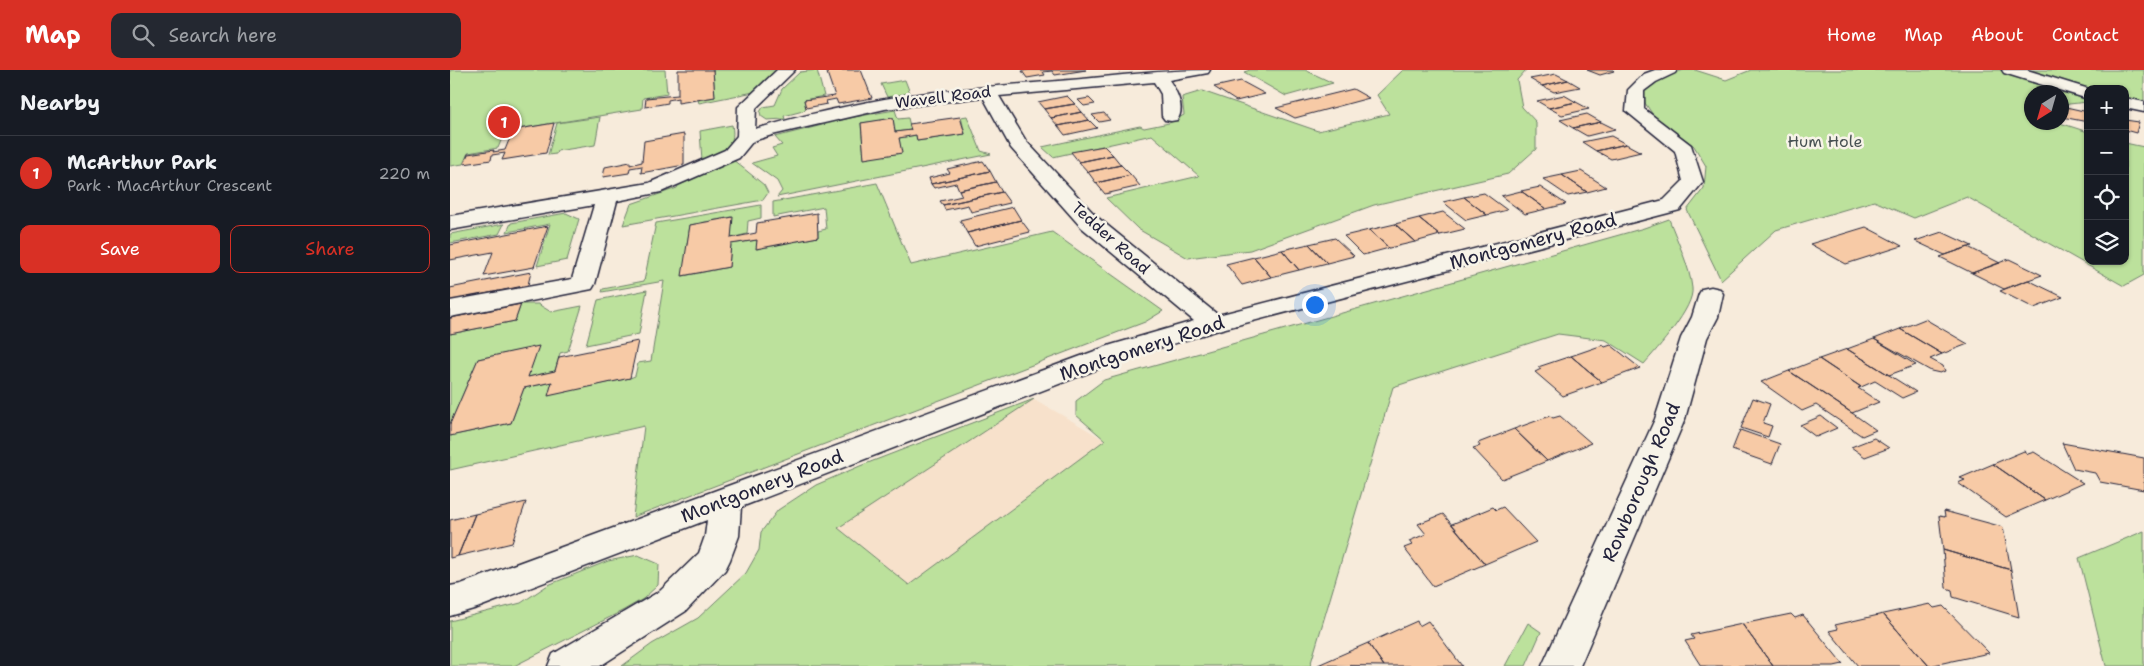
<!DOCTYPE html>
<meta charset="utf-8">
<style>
:root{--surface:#171b24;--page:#242831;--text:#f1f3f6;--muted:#9ea1a6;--line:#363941;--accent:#d93025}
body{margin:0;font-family:"Shantell Sans",sans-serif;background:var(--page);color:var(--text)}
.controls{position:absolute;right:15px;top:15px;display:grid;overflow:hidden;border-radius:10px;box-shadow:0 1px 4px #0004}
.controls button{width:45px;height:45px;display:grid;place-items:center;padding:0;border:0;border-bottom:1px solid var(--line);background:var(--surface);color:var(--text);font:25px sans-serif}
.compass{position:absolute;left:1574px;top:15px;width:45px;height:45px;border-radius:50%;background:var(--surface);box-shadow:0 1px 4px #0004;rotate:217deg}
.you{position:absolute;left:864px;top:234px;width:18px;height:18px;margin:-12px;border:4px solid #fff;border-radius:50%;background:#1a73e8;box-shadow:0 0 0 8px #1a73e833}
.badge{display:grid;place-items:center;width:32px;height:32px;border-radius:50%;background:var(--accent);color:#fff;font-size:16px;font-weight:700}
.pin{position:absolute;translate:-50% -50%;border:2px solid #fff;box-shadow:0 1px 5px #0006}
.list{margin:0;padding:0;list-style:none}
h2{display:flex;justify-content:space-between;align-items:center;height:65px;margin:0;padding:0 20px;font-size:21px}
h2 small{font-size:16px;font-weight:400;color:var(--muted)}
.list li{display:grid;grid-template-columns:32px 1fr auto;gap:15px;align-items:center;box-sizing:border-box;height:75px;padding:0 20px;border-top:1px solid var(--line)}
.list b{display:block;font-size:19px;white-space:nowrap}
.list p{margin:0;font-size:16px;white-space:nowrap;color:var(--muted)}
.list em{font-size:16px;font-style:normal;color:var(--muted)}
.actions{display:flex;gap:10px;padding:15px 20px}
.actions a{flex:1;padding:11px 0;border:1px solid var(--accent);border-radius:10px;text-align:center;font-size:18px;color:var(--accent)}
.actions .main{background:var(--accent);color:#fff}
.icon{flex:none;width:28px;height:28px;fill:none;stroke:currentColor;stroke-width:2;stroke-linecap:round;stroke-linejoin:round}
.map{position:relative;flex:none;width:1694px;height:596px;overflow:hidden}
header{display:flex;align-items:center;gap:30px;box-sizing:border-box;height:70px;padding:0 25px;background:var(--accent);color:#fff}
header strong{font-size:24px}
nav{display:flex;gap:28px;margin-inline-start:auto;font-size:18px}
.search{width:350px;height:45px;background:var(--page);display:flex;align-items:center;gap:12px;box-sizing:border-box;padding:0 18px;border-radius:10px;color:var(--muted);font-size:19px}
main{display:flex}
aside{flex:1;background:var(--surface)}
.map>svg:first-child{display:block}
.built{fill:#f7e1cb}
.green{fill:#bce19c;stroke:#6f826c}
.building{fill:#f7caa6;stroke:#22223b}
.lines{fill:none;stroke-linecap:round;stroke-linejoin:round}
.minor-casing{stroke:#22223b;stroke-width:3}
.minor{fill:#f7f3e8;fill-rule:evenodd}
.labels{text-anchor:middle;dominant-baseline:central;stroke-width:5;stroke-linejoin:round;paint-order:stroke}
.far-street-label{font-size:16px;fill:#22223b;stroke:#f7f3e8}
.far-park-label{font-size:16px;fill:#485253;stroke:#f7f3e8}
.street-label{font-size:19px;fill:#22223b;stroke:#f7f3e8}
</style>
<header>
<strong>Map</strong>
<div class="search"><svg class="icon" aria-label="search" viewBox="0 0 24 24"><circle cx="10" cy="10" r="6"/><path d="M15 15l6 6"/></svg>Search here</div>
<nav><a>Home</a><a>Map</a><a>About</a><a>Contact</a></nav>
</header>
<main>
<aside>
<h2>Nearby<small></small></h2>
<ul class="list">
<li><span class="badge">1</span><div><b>McArthur Park</b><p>Park · MacArthur Crescent</p></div><em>220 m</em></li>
</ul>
<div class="actions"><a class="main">Save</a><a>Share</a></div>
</aside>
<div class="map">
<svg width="1694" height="596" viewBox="0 0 1694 596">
<rect width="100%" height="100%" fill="#f7ebdb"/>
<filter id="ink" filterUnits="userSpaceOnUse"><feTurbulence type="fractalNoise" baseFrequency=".02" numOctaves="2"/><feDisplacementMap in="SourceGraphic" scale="10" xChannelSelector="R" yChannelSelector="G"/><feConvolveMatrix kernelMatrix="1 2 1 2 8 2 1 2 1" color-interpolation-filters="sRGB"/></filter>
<g filter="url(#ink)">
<!-- built -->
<path class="built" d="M584,329L655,370L459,515L388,458Z"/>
<!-- green -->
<path class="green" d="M0,0H215L217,24L193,28L192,39L55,61L48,78L18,83L13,94L0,96Z
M263,0H330L304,22L249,33L248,30L265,27Z
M367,0L374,26L354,30L356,38L353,41L334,46L335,49L317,50L311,46L310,42L313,37L325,35L332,19L350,2Z
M800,0H855L883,13L836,26L794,2Z
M953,0H1076L1067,10L1072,37L1086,52V79L1058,104L924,135L800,180L738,188L688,159L656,128L749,106L702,65L603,87L592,77L690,56L694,58L719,53L734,45L732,27L752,21L868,61L939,44L927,25Z
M1234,0H1245L1276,10L1301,0H1694V31L1675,28V19H1638V32L1619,34L1612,38V22H1582V52L1610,53L1638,62V191H1675V73L1694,77V205L1674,216L1517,127L1464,148L1424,131L1326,160L1271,210L1237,140L1254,118L1256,96L1244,76L1203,45L1195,33L1194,18L1209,8Z
M455,10L460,23L437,27L431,14Z
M445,40L448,49L458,48L461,60L445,62L443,49L411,53L414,88L451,83L449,68L466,65L467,71L515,64L511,47L517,46L531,81L541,84L327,127L332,121L327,111L302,93L327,86L322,78L332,75L325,67L404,47Z
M150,47L145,75L107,81L106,84L98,85L107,53Z
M282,55C287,79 271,82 252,91L250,61Z
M282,89L314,115L318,123L313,130L173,155L181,134L227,118L229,114Z
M427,113L461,195L602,162L713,241L695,252L183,447L194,356L0,400V366L61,353L74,318L102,312L99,325L180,308L185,306L188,293L201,291L214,211L152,222L153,219L194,211L206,153L311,135V148L298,151L297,164L281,168L282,147L240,155L233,206L279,197L281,174L307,170V179L368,167V161L376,159L374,137L323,147V132Z
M116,143L129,149L117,190L87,196L100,154L57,162L61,153Z
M1219,149C1226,168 1240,197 1242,218C1245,237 1207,279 1194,294L1156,270L1108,264L943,317L860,596H172L202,574L248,548L296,503L309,480L311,462L328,440L366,415L410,396L584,329L388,458L459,515L655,370L626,345V331L654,310L1194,158Z
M54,154L49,164L0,173V164Z
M197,220L189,264L136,275L148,230Z
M71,234H88L101,242L132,236L118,281L110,283L105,301L78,307L88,277L28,289L0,354V264L65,251Z
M1694,461V596H1656L1629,488Z
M188,485L209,494L208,515L193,529L174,540L64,596H0V551L71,533L98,515L158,491Z
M1078,553L1091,562L1076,596H1055Z"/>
<!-- building -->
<path class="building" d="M228,0H263L265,27L228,33V28L218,30V33L195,37L196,28L228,25Z
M376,0H411L422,28L388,34L386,29L376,31L377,34L356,38L354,30L385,26Z
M579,0H636L605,5L602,1L593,2L595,5L577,8L572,1Z
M1137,0H1163L1164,1L1150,5Z
M1106,4L1118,10L1092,16L1080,9Z
M1118,10L1130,17L1104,22L1092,16Z
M791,11L815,24L786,31L764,17Z
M903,19L919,28L845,48L826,38Z
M1114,25L1126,32L1099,38L1087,31Z
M617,26L625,34L594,39L588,32Z
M639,28L645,34L634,36L628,30Z
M1126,32L1139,39L1112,45L1099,38Z
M625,34L632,42L601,48L594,39Z
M1616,37L1638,42V52L1612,47Z
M632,42L639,50L608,56L601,48Z
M654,43L660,50L649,52L642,45Z
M1137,44L1151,52L1123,58L1110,50Z
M510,47L515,64L467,71L466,65L449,68L452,83L414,89L411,53L443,48L445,62L461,60L459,54Z
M639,50L647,58L615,65L608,56Z
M1675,50L1689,52L1686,63L1675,60Z
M1151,52L1165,59L1137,66L1123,58Z
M104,53L96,83L52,90L55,83L42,85L41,90L14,94L18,84L44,80L43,82L55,80L63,60Z
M234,64V95L191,103L192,96L180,98L179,103L153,107L155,97L180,92V95L192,92L194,71Z
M1161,66L1176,74L1146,81L1132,72Z
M1176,74L1191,82L1161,89L1146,81Z
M654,76L663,85L629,92L621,82Z
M663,85L671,95L638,102L629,92Z
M533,91L540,101L481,114L479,108L500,103L497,99Z
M671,95L681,105L646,113L638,102Z
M540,101L546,112L509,120L506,113L484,118L481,114Z
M1131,101L1156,117L1137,122L1112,105Z
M681,105L690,116L655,124L646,113Z
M1112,105L1137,122L1118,126L1093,109Z
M546,112L552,122L493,135L490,131L512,126L509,120Z
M1090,117L1116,134L1096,139L1071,121Z
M1071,121L1096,139L1075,144L1051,126Z
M552,122L560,133L521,142L518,135L495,140L493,135Z
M1034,123L1057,140L1037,145L1014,127Z
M1014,127L1037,145L1016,150L993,132Z
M563,137L571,150L517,163L510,150Z
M993,142L1015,159L990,165L969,148Z
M367,143L368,167L306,179L307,170L281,174L279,197L232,206L240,155L283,147L281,168L306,163L307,153Z
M969,148L990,165L965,172L945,154Z
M571,150L580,162L525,176L517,163Z
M945,154L965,172L939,178L919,160Z
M98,156L84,197L34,206L43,182L0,190V175Z
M1416,157L1452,176L1396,194L1360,174Z
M919,160L939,178L913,185L894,166Z
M1492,162L1522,176L1495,185L1465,171Z
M885,168L904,186L877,193L859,174Z
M859,174L877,193L849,200L832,180Z
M1518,177L1550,193L1522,203L1490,187Z
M832,180L849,200L821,207L804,187Z
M804,187L821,207L792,215L776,194Z
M1559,189L1592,205L1554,219L1522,203Z
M81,202L78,215L0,231V218Z
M1578,210L1613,227L1584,238L1550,221Z
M71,234L65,251L0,264V248Z
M1475,249L1518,274L1492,284L1450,259Z
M1450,259L1492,284L1480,289L1493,296L1495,301L1490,303L1481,301L1424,269Z
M1424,269L1466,295L1439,305L1397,279Z
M188,271L180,308L98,326L102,312L74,318L61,353L0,366V354L28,289L89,276L78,307L105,301L109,287Z
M1153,275L1155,277L1161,275L1190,298L1152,312L1121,286Z
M1397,279L1439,305L1466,322L1452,328L1425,311L1411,317L1369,289Z
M1121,286L1152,312L1113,326L1085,302L1091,299L1088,297Z
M1369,289L1411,317L1408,318L1429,332L1402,343L1339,301Z
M1339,301L1402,343L1426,360L1412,366L1366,335L1352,341L1311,312Z
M1303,328L1320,334L1313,353L1322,356L1318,367L1291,358Z
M1100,346L1103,348L1110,346L1141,373L1097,391L1064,359Z
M1371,346L1387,358L1366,367L1350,355Z
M1064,359L1097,391L1052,409L1023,378L1030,376L1028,373Z
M1290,360L1330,374L1322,394L1282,380Z
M1424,368L1439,378L1415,387L1401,377Z
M1612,373L1694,388V420L1650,412L1645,403L1624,399Z
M1574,381L1578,384L1584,382L1633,413L1595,430L1543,394Z
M1543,394L1595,430L1556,447L1508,413L1515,410L1510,408Z
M76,432L62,473L8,486L25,444Z
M1043,437L1046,440L1053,437L1086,472L1035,494L1002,454Z
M1494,441L1553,457L1561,500L1493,480L1489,446L1495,447Z
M25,444L8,486L0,488V450Z
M993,444L1035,494L983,516L954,478L962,475L959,471L976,464L968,454Z
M1493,480L1561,500L1569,547L1503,527L1502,520L1496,518Z
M1480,534L1484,538L1493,536L1539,583L1479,596L1433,544Z
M1341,544L1345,548L1353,545L1393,594L1384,596H1323L1292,554Z
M1433,544L1479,596H1408L1379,561L1388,559L1385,555Z
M967,551L969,556L978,551L1012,596H934L918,573Z
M1292,554L1323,596H1251L1235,571L1244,569L1241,565Z
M918,573L934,596L868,595Z"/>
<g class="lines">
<defs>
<path id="minor" d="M327,0H345L306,38L305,59C354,45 403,34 453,26C509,18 564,15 620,10C667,6 713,0 760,0L758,3L719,10C726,20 736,38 727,50L721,51L715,50L712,46L711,24L704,12L549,26L576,71L647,147L768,245L1214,130L1233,111L1225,81L1176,41L1178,20L1194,4L1205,0H1227L1225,3L1206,12L1194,21V39L1241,75L1253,112L1230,140L772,259L679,287L291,437L289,466L280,490L275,500L236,541L150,596H98L103,584L210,521L249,483L255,466L257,450L27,538L0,546V516L11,514L661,275L744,251L631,157L561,78L533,27L435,39L322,65L303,71L289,88L211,122L167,131L145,214L142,219L0,247V231L122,209L144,135L0,160V146L199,113L275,80L287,66L288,37Z
M1552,0H1577L1639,19L1638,29L1554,3Z
M1675,28L1694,32V42L1675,38Z
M1261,217L1270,219L1273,224L1268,247L1257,268L1235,349L1130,596H1092L1205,349L1231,268L1242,247L1249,224L1252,219Z"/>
</defs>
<!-- minor casing -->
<use href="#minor" class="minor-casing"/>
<!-- minor -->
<use href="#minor" class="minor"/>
</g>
</g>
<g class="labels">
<!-- far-street labels -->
<g class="far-street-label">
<text transform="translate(493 27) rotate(-7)">Wavell Road</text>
<text transform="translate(661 168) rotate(42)">Tedder Road</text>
</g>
<!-- far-park labels -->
<g class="far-park-label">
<text x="1375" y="71">Hum Hole</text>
</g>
<!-- street labels -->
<g class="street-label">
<text transform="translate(1083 171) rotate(-15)">Montgomery Road</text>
<text transform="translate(692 278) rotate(-18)">Montgomery Road</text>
<text transform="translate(1191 412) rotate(-67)">Rowborough Road</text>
<text transform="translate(312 416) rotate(-21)">Montgomery Road</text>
</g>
</g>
</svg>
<div class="controls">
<button>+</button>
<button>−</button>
<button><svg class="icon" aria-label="locate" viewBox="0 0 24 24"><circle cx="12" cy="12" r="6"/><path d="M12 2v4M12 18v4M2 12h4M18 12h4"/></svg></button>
<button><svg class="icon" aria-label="layers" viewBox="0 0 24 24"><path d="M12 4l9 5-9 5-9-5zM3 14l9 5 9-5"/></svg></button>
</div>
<svg class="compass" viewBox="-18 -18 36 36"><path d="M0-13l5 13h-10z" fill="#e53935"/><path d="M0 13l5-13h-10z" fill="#9ea1a6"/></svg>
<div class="you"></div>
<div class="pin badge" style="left:54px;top:52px">1</div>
</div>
</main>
